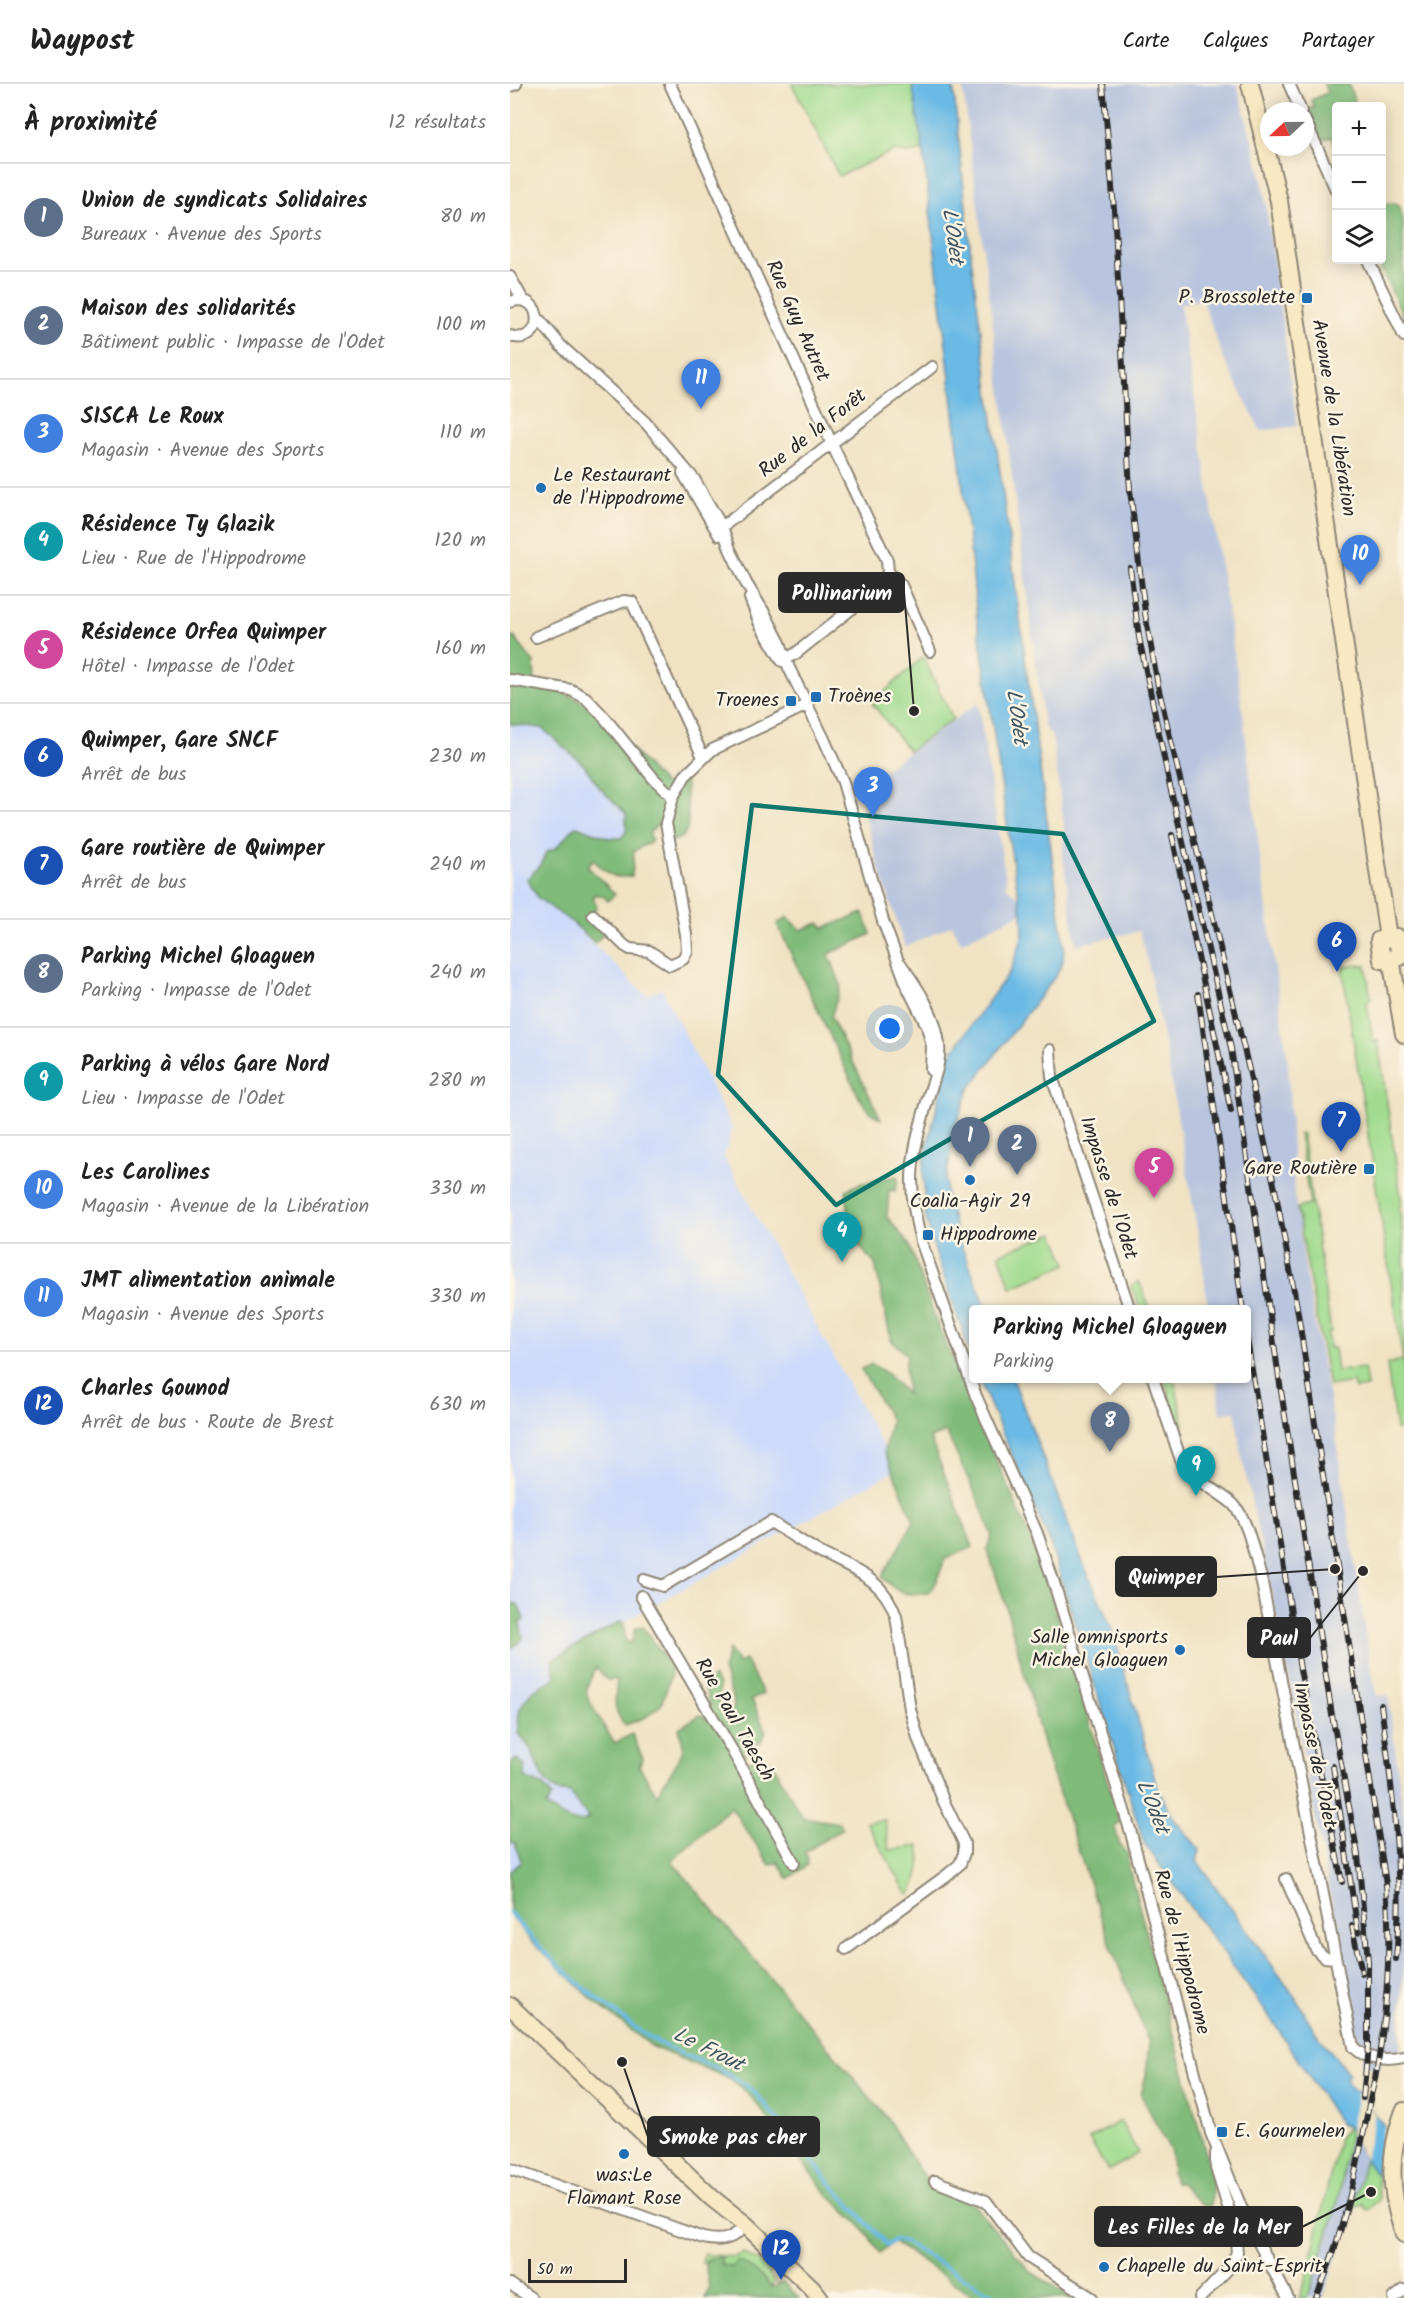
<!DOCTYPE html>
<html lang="fr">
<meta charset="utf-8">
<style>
:root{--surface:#fff;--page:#f2f2f2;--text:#222;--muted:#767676;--line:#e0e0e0;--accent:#111827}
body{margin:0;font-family:Kalam,sans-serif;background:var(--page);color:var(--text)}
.controls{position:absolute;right:18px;top:18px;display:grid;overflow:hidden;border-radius:6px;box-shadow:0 3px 15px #0003}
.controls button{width:54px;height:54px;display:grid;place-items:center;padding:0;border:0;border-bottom:2px solid var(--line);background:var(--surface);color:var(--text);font:30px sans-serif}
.compass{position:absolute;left:750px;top:18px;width:54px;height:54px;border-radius:50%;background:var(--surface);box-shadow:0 3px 15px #0003;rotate:248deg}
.scale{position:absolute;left:18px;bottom:15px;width:99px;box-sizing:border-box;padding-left:6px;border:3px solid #2b2b2b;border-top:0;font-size:16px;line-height:21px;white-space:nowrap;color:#2b2b2b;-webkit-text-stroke:4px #fcf5e5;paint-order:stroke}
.you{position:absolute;left:380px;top:945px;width:21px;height:21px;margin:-15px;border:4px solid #fff;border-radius:50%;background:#1a73e8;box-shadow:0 0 0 9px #1a73e833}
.badge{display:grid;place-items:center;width:39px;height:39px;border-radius:50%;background:var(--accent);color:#fff;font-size:20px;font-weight:700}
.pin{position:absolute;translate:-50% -50px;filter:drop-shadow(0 2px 3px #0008)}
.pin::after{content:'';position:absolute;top:32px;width:21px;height:18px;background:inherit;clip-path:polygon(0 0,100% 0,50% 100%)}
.popup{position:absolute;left:459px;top:1221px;width:282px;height:78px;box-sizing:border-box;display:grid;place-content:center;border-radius:6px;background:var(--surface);filter:drop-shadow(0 2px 4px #0005);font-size:20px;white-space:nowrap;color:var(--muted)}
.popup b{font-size:22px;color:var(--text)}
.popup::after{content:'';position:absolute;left:50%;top:100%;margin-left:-12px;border:12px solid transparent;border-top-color:var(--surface)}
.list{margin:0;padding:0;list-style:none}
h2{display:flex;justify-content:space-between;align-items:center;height:78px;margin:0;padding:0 24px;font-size:26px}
h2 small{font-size:20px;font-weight:400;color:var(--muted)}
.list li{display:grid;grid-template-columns:39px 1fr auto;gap:18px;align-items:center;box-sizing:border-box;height:108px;padding:0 24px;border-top:2px solid var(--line)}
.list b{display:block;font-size:22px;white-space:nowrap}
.list p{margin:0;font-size:20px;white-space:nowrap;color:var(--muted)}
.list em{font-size:20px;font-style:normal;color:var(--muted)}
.icon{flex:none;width:33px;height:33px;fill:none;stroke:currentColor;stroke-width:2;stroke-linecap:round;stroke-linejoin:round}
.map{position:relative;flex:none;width:894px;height:2214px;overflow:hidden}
header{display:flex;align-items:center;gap:36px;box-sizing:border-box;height:84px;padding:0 30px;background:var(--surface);border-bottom:2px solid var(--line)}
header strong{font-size:28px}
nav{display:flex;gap:33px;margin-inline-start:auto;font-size:21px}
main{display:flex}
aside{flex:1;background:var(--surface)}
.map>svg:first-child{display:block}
.built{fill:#cddbfa}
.industrial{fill:#b9c5de}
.green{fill:#a0db8f;stroke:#66835d;stroke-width:1.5}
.forest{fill:#80bb7a;stroke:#567352;stroke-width:1.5}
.water{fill:#6abae5;stroke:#4a7288;stroke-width:1.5}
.pier{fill:#f0e2c3}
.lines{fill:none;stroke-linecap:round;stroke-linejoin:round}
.stream{stroke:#6abae5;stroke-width:4}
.minor-casing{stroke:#8e8677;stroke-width:14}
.secondary-casing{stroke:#8e8677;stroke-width:20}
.minor{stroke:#fff;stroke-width:10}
.secondary{stroke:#f8e8c3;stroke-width:16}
.rail-casing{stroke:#2b2b2b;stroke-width:6}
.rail{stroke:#fcf5e5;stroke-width:4;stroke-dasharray:11;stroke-linecap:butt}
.marked{fill:none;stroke:#0f766e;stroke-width:4.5;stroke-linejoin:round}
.poi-dot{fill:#1f6fb2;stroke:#fcf5e5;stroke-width:2}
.labels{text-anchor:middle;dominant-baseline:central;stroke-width:5;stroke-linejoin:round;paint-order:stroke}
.poi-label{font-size:20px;fill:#2b2b2b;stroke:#fcf5e5;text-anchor:start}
.street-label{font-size:20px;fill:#2b2b2b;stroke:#fcf5e5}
.water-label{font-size:21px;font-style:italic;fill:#3e5663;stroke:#fcf5e5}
.leader{fill:none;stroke:#2b2b2b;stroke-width:2}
.callout-dot{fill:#2b2b2b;stroke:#fcf5e5;stroke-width:2}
.callout{fill:#2b2b2b;stroke:#2b2b2b;stroke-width:2}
.callout-label{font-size:21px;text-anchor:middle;font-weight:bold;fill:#fff}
</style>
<header>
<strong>Waypost</strong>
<nav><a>Carte</a><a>Calques</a><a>Partager</a></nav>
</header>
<main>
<aside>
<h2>À proximité<small>12 résultats</small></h2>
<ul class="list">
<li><span class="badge" style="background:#5c6f8a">1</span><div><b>Union de syndicats Solidaires</b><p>Bureaux · Avenue des Sports</p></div><em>80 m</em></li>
<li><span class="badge" style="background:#5c6f8a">2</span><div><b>Maison des solidarités</b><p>Bâtiment public · Impasse de l'Odet</p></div><em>100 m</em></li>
<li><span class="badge" style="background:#3f7fe0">3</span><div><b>SISCA Le Roux</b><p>Magasin · Avenue des Sports</p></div><em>110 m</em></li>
<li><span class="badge" style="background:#0f9aa8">4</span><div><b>Résidence Ty Glazik</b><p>Lieu · Rue de l'Hippodrome</p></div><em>120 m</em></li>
<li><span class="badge" style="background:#d1479c">5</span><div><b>Résidence Orfea Quimper</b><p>Hôtel · Impasse de l'Odet</p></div><em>160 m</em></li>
<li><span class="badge" style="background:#1a4fb4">6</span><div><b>Quimper, Gare SNCF</b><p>Arrêt de bus</p></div><em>230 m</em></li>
<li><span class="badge" style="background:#1a4fb4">7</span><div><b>Gare routière de Quimper</b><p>Arrêt de bus</p></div><em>240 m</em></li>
<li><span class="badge" style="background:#5c6f8a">8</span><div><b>Parking Michel Gloaguen</b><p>Parking · Impasse de l'Odet</p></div><em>240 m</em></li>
<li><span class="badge" style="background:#0f9aa8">9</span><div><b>Parking à vélos Gare Nord</b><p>Lieu · Impasse de l'Odet</p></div><em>280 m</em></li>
<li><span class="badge" style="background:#3f7fe0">10</span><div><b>Les Carolines</b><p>Magasin · Avenue de la Libération</p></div><em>330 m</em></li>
<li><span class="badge" style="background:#3f7fe0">11</span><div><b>JMT alimentation animale</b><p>Magasin · Avenue des Sports</p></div><em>330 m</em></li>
<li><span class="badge" style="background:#1a4fb4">12</span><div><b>Charles Gounod</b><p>Arrêt de bus · Route de Brest</p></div><em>630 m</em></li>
</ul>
</aside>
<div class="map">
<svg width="894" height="2214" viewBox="0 0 894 2214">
<rect width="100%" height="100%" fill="#fcf5e5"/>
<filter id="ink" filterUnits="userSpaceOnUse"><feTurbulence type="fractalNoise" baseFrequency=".0167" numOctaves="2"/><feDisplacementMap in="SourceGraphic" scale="12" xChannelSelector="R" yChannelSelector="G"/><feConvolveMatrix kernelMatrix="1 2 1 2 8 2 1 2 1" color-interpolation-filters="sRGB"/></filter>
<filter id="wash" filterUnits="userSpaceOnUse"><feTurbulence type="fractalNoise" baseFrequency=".008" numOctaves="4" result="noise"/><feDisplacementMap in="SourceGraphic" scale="24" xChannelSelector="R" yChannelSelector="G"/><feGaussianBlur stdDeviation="1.35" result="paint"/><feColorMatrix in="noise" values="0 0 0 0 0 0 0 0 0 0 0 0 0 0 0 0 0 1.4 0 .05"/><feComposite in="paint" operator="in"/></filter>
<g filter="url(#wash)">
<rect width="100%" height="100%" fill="#f0e2c3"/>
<!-- built -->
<path class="built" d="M0,610L152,717L110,770L72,742L24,793L44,820L129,905L137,911L152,905L222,1044L214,1074L386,1386L44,1577L125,1729L0,1796Z"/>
<!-- industrial -->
<path class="industrial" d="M455,0H727L752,94L787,342L751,347L713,274L692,215L670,220L731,614L753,797L778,979L784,1109L797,1197L825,1346L860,1582L867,1612L878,1611L894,1733V1866L890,1968L873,1966L870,1984L851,1982L853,1962L847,1954L775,1572L731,1368L725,1327L710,1330L706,1295L736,1294V1226L698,1225L691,1167L657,973L637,874L629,847L566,861L553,773L554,741L542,652L534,643L466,108L453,4Z
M468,619L497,804L510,815L512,829L451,858L442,841L395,863L368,781L348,704Z
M840,2048L855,2076L844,2119L813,2214H797L827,2121Z"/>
<!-- green -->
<path class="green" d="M282,0H402L413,66L398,69L384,67L329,92Z
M413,573L443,635L399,667L362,619Z
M851,881H856L861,916L857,917L863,958L868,957L892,1121L889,1122L894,1161V1345L886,1346L877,1280L893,1276L832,883Z
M789,1050H792L821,1248L818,1249L819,1264H824L827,1287L854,1284L857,1303L845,1305L843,1298L819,1302L787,1124L800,1121Z
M544,1149L557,1180L501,1204L489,1170Z
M629,1197L640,1225H630L621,1202Z
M654,1295H664L674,1341L669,1342Z
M375,1736L379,1766L409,1762C413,1780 409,1794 400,1810L397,1809L356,1738Z
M610,2037L628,2069L598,2087L579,2055Z
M838,2043L840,2048L827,2121L802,2201L797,2214H789L796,2195L829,2054Z
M855,2076L868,2093L869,2116L857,2126L853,2120L846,2123L844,2119Z
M233,2169L250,2178L261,2189L259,2191L265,2198L261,2203C245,2181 232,2187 210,2180L212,2174L199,2175L195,2180L192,2179L194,2170L224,2173Z"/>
<!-- forest -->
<path class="forest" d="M814,0H839L846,22H826V63L822,53L811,57L808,56L796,27L804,23L801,16L817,9Z
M886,119L890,123L893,136L894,234L867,176H872V162L876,156L872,148V120Z
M4,553L24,579L25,601C42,605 59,609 73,619C103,641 128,673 154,700L163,699L166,691L172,693L176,699C173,718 190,754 161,757L149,739L139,749L142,757L124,767L122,792C101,796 98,789 83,776L77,782L105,810L98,817L93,812L84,810L83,814L87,822L80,834L94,849L85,859L63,839L28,814L17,795L31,780L36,768L46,764L66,742L99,754H111L116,748V730L89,703L74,681L32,644L0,640V554Z
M353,829L361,850L319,870L331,902L321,933L371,1035L361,1029L349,1013L267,840L278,833L291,846L309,839L314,844Z
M387,1092L388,1098L385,1107L379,1106L377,1133L399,1160L428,1242L520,1453L539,1505L610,1739L604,1741L610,1762L618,1769V1781L703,2096L701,2121L695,2123L678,2108L671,2099L665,2098L662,2089L661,2068L631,2011L636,1991L639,1959L602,1865L537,1674L495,1519L477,1465L482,1451L470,1420L436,1348L420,1354L463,1463L435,1475L426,1499L418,1509C394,1512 388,1510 372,1493L404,1437L374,1367L381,1336L351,1285L362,1280L376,1289L397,1310L395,1281L397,1271L381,1256L365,1180L350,1163L340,1142L336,1106L349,1100Z
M0,1519L8,1520L14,1536L10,1538C13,1559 18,1551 0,1565Z
M111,1537L114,1540L115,1555L118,1558H122L125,1545L131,1542L134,1544L161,1583V1592L151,1621L136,1633L116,1641C102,1630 105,1612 107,1596H97L86,1583C83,1592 75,1600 77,1610C78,1617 100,1653 105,1659L122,1650L133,1675L129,1682L147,1711C153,1698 172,1675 173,1664C173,1658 170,1650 169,1644L190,1631L195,1634L200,1622L194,1602L203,1593L209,1600L211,1626L223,1627L224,1618L213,1586L219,1566L229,1579L235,1576L253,1609L242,1616L256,1648L251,1658L236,1665L235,1679L252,1671L264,1682L292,1733L329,1739L333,1744L295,1768L298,1774L297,1781L278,1795L268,1778L260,1781L221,1723L162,1777L378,2035L409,2086L425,2104L463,2120L521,2188L563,2214H459L460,2210L383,2158L370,2169L353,2144L319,2112L238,2009L218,1994L143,1963L86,1919L22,1858L0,1831V1788L11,1778L5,1758L0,1759V1680L7,1675L15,1682V1693C27,1702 32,1696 42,1712L36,1722C50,1731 63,1743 80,1734L75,1728L70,1725L61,1709L46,1707L32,1693L20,1664L8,1649L9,1627L14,1618L22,1607L45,1594L42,1576Z
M212,2173L210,2181L222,2183L227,2178C238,2179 254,2194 261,2203H266L268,2200L274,2199L289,2214H195L199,2202L195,2180L198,2175Z"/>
<!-- water -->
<path class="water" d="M402,0H443L462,181L554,862L553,877L547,890L459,1005L445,1044L436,1096V1111L448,1154L477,1225L464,1226L463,1278L423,1161L415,1131L413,1087L416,1066L440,971L501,886L513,851L512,829L503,781L467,534L461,473L413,66Z
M469,1295H503L573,1479L602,1545L647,1702L664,1735L690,1766L687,1777L787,1916L806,1949L839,1990L836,1993L839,2002L848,2008L874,2042L894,2075V2127L855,2076L838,2043L830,2040L766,1942L634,1759L540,1459Z"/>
<!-- pier -->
<path class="pier" d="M848,2008L865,2030L855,2076L840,2048Z
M874,2042L894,2075V2129L867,2093L872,2050Z"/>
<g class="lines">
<!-- stream -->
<path class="stream" d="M0,1829C30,1867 65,1898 103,1927C118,1938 133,1950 149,1959C183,1977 216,1983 246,2010L321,2100L377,2161L384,2156L394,2158L489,2214"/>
</g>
</g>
<g filter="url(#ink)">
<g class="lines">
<defs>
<path id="minor" d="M160,0L321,358L377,476L378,488L371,501L285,570L272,577
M779,0L791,27
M0,2L6,0
M795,36L826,106
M858,176L894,252
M0,193L13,216
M0,218C35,206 36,263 0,252
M27,233L51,262L135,338L184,395L212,443L220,465L236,499L255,530L270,559L279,584L314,655L333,698L373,837L398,904L417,942L422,962L421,986
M173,389L209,451
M208,446L422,283
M378,488L391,501L420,567
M240,514L250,540L271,575
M26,553L114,517L122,518L193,673
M0,596L61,606L76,614L94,633L144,695L163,713
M83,831L115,862L120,865L139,867L160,881L173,875L177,867L176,850L156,739L163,713L175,692L202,666L297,621
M390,879C407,903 426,930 429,961C431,980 423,996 418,1014C402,1071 395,1097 411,1157L466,1312L527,1449L543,1496L621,1749L701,2049L735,2133L778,2214
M540,966L542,993L620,1226
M643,1294L672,1379C685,1397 707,1406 723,1420C738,1435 745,1474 751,1494L843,1963C855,1976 878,1978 894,1974
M134,1496L153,1502L261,1438C277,1448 293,1459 309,1468C342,1486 372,1492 386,1532L400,1625L408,1654L434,1718L454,1759V1769L450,1780L437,1791L336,1865
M131,1512L222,1666L284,1779
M776,1795L806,1865L814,1873L825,1874
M0,2085L193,2154C212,2158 222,2156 236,2141
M425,2097L476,2117L518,2173L582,2214
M0,2200L21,2214
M690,2214L718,2185L727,2169L725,2146L706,2084V2069
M884,2214L894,2206"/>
<path id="secondary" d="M740,0L769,117L878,854
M887,853L890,873L872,876L869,856Z
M881,875L894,950
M0,1922L202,2114L236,2141L302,2204L310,2214
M894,2027C878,2069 879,2108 894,2150"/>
</defs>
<!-- minor casing -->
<use href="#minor" class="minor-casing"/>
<!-- secondary casing -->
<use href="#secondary" class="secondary-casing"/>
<!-- minor -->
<use href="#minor" class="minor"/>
<!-- secondary -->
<use href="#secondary" class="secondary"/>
<defs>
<path id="rail" d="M593,0L604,125L620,406L635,529L648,602L739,986L765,1105L787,1223L876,1800C881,1858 878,1915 869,1972C867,1990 861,2008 858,2026C846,2090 832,2154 806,2214
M620,484L629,553L659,698L721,964L769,1294L822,1631L848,1771L858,1877V1962L853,2014
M662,751L721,1027
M688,910L733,1226
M736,1249L790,1585L832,1798
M871,1621C882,1703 894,1791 886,1875
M823,1682L848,1848
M842,1842L852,1889"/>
</defs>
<!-- rail casing -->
<use href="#rail" class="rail-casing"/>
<!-- rail -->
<use href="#rail" class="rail"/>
</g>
</g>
<!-- marked area -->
<path class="marked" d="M242,721L553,750L644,937L326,1121L208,991Z"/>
<!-- markers -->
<g class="poi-dot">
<rect x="791" y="208" width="12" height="12" rx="3"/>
<circle cx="31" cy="404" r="6"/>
<rect x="300" y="607" width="12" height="12" rx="3"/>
<rect x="275" y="611" width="12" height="12" rx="3"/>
<rect x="853" y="1079" width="12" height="12" rx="3"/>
<circle cx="460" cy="1096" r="6"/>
<rect x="412" y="1145" width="12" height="12" rx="3"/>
<circle cx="670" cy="1566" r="6"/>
<rect x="706" y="2042" width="12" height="12" rx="3"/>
<circle cx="114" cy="2070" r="6"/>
<circle cx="594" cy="2183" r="6"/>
</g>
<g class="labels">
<!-- poi labels -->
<g class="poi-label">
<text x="785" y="214" text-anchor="end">P. Brossolette</text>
<text x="43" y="392">Le Restaurant<tspan x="43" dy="23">de l'Hippodrome</tspan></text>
<text x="318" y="613">Troènes</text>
<text x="269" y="617" text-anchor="end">Troenes</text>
<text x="847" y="1085" text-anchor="end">Gare Routière</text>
<text x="460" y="1118" text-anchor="middle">Coalia-Agir 29</text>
<text x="430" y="1151">Hippodrome</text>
<text x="658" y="1554" text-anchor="end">Salle omnisports<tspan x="658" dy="23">Michel Gloaguen</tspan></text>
<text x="724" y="2048">E. Gourmelen</text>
<text x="114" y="2092" text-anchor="middle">was:Le<tspan x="114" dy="23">Flamant Rose</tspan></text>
<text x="606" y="2183">Chapelle du Saint-Esprit</text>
</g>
<!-- street labels -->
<g class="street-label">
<text transform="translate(287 237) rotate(66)">Rue Guy Autret</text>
<text transform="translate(823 334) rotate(81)">Avenue de la Libération</text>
<text transform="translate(303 350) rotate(-38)">Rue de la Forêt</text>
<text transform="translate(598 1104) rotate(72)">Impasse de l'Odet</text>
<text transform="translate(224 1636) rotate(60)">Rue Paul Taesch</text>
<text transform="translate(804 1671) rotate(78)">Impasse de l'Odet</text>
<text transform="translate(671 1868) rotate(75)">Rue de l'Hippodrome</text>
</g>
<!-- water labels -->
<g class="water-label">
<text transform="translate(442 152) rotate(82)">L'Odet</text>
<text transform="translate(506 633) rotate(82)">L'Odet</text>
<text transform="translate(642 1723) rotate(68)">L'Odet</text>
<text transform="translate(198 1966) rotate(26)">Le Frout</text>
</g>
</g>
<!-- callouts -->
<path class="leader" d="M404 627L394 508M825 1485L706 1493M853 1487L800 1554M112 1978L138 2053M861 2108L792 2143"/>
<g class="callout-dot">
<circle cx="404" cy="627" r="6"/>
<circle cx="825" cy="1485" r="6"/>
<circle cx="853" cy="1487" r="6"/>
<circle cx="112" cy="1978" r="6"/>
<circle cx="861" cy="2108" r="6"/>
</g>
<g class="callout">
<rect x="269" y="489" width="125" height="39" rx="6"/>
<rect x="606" y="1473" width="100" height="39" rx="6"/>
<rect x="738" y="1534" width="62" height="39" rx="6"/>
<rect x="138" y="2033" width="171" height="39" rx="6"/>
<rect x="585" y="2123" width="207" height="39" rx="6"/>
</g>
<g class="callout-label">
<text x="332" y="516">Pollinarium</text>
<text x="656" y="1500">Quimper</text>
<text x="769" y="1561">Paul</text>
<text x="223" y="2060">Smoke pas cher</text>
<text x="689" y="2150">Les Filles de la Mer</text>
</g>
</svg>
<div class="controls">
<button>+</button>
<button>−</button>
<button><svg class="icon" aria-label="layers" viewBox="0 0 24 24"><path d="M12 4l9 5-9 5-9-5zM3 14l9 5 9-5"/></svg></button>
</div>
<svg class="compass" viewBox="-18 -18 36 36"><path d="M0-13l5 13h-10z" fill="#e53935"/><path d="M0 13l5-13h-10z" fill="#767676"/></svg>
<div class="scale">50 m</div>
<div class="you"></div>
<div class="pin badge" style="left:460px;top:1083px;background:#5c6f8a">1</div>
<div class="pin badge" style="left:507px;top:1091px;background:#5c6f8a">2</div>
<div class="pin badge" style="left:363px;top:733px;background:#3f7fe0">3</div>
<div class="pin badge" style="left:332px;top:1178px;background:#0f9aa8">4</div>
<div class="pin badge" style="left:644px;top:1114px;background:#d1479c">5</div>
<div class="pin badge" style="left:827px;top:888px;background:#1a4fb4">6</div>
<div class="pin badge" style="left:831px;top:1068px;background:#1a4fb4">7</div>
<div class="pin badge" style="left:600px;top:1368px;background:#5c6f8a">8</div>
<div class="popup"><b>Parking Michel Gloaguen</b>Parking</div>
<div class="pin badge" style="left:686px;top:1412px;background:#0f9aa8">9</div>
<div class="pin badge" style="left:850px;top:501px;background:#3f7fe0">10</div>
<div class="pin badge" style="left:191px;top:325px;background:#3f7fe0">11</div>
<div class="pin badge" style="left:271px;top:2196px;background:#1a4fb4">12</div>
</div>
</main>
